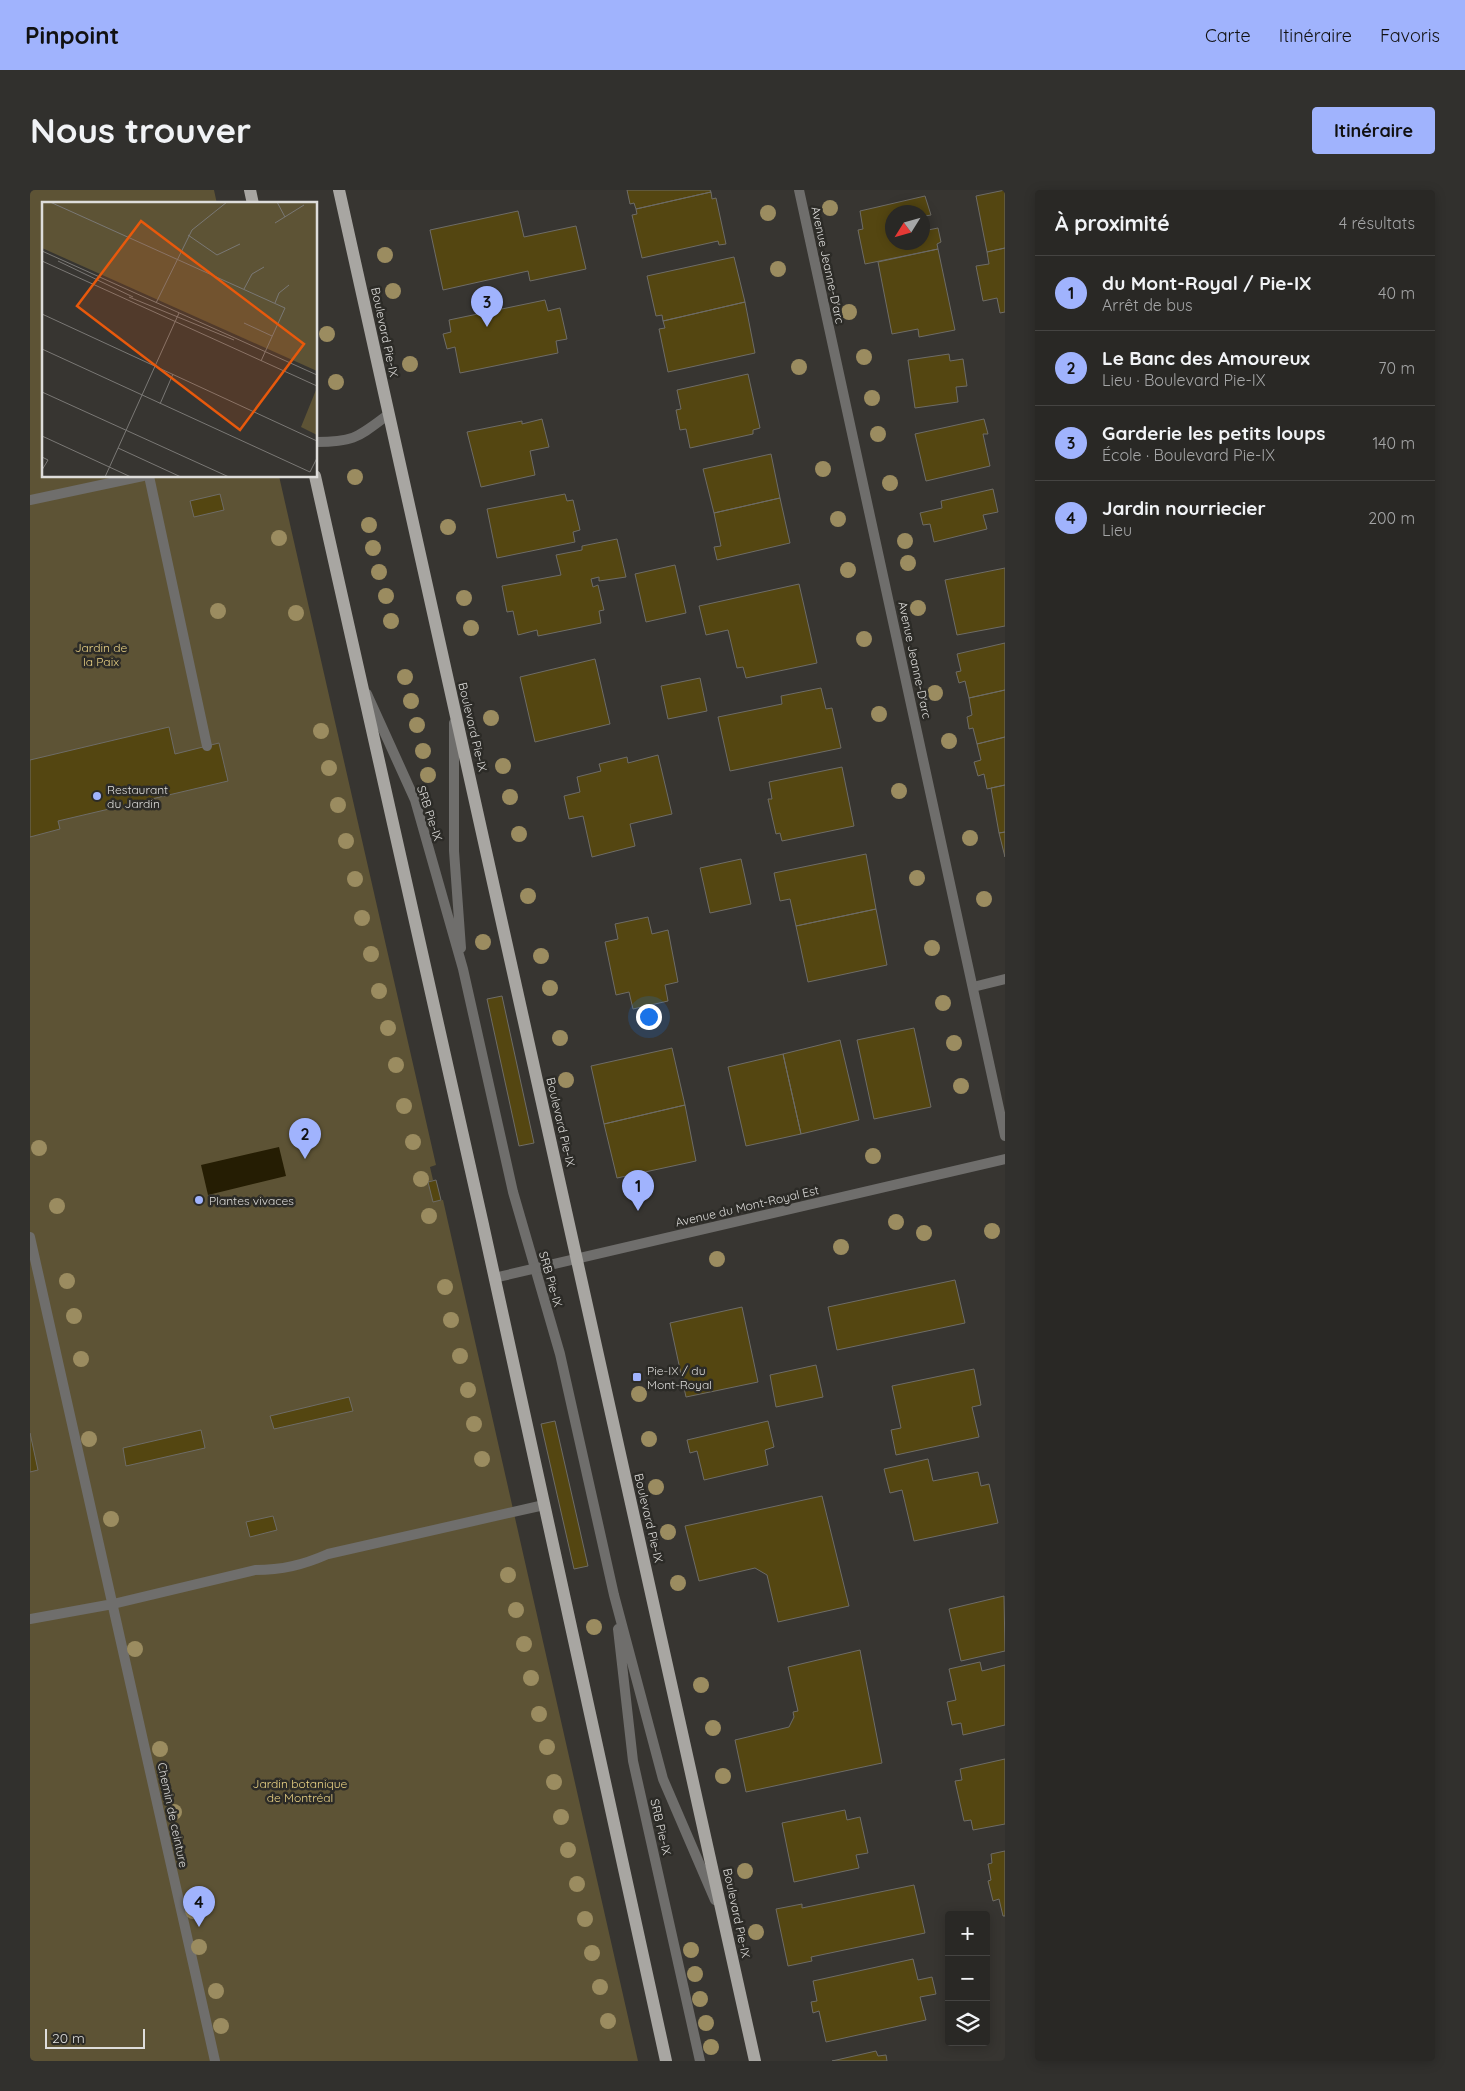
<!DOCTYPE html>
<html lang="fr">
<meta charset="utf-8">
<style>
:root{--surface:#292825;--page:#31302d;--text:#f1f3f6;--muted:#a5a6a7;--line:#454442;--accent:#a0b3fd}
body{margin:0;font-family:Quicksand,sans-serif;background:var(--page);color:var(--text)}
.controls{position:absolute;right:15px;bottom:15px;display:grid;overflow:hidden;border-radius:5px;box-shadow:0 2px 12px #0003}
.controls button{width:45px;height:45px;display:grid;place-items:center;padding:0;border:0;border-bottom:1px solid var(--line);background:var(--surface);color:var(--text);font:25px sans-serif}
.compass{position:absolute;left:855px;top:15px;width:45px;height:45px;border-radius:50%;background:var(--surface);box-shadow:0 2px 12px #0003;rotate:233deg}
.scale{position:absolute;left:15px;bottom:12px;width:100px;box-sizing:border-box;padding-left:5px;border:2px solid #dedddb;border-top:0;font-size:14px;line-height:18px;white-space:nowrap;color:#dedddb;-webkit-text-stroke:4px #2c2b27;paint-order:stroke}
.you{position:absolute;left:618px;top:826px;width:18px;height:18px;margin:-12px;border:4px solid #fff;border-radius:50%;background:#1a73e8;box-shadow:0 0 0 8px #1a73e833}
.badge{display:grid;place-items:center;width:32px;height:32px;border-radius:50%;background:var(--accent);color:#111;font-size:16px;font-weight:700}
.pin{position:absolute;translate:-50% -41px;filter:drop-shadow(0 1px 2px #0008)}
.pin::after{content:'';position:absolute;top:26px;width:18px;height:15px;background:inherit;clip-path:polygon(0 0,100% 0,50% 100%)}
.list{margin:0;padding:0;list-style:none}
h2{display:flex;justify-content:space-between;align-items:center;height:65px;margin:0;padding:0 20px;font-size:21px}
h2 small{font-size:16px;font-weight:400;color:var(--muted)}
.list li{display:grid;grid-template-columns:32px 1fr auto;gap:15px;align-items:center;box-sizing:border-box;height:75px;padding:0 20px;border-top:1px solid var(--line)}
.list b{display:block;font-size:19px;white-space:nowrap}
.list p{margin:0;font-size:16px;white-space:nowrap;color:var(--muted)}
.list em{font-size:16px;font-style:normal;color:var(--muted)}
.icon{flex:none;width:28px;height:28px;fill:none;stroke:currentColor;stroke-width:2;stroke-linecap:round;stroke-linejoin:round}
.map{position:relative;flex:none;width:975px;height:1871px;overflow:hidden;border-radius:5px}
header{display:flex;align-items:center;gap:30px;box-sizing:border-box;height:70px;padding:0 25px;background:var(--accent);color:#111}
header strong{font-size:24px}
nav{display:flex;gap:28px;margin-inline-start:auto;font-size:18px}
.intro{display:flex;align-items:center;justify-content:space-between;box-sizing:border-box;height:120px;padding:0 30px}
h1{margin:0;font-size:35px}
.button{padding:12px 22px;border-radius:5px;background:var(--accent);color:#111;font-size:18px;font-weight:700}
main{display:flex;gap:30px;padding:0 30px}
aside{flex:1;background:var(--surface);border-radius:5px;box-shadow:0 2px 12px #0003}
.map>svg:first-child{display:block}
.green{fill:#5d5335}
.water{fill:#251d03}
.building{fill:#544611;stroke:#6e6c67;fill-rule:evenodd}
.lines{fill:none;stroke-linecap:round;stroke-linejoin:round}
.service{stroke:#6f6e6c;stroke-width:10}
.minor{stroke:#6f6e6c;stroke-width:10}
.primary{stroke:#a8a6a2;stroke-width:12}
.tree{fill:#9b8c60}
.poi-dot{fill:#a0b3fd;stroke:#2c2b27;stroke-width:2}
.labels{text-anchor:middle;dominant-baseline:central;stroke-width:5;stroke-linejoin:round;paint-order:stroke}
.street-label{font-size:12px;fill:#dedddb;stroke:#2c2b27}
.park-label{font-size:12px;fill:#ecd486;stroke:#2c2b27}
.poi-label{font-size:12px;fill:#dedddb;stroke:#2c2b27;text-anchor:start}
.inset-road{fill:none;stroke:#7a7875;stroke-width:1}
.view{fill:#e8590c;fill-opacity:0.15;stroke:#e8590c;stroke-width:2.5}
.inset-edge{fill:none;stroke:#dedddb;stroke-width:2.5}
</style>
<header>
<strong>Pinpoint</strong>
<nav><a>Carte</a><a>Itinéraire</a><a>Favoris</a></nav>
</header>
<div class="intro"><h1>Nous trouver</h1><a class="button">Itinéraire</a></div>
<main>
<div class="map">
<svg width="975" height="1871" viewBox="0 0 975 1871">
<rect width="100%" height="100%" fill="#373531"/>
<!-- green -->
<path class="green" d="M0,0H184L187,14H14V286H249L406,975L400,977L403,990L399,992L403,1011L413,1010L608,1871H0Z"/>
<!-- water -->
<path class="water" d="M249,957L256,986L178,1005L171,975Z"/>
<!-- building -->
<path class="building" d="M597,0H680L681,2L606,19L604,13L600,14Z
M975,0V58L957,62L946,6Z
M681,2L682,9L686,8L696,54L689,55L688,51L612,68L602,25L607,24L606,19Z
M895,6L901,25L895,26L898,40L908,38L911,52L907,54L908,59L835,74L828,40L833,39L830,21ZM862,22H892V52H862Z
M488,21L494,47L546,36L556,79L500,91L498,81L413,100L400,40Z
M975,58V122L970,123L967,108L953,111L946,76L959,74L957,62Z
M908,59L925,140L889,147L888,139L862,144L848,72Z
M704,67L715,112L633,131L632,125L626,126L617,86Z
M515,110L518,121L530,118L537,149L526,151L528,163L430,183L425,157L417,159L413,144L421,142L419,130Z
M715,112L725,163L638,182L629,139L635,138L633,131Z
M919,164L920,171L933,169L937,196L926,197L928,212L885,218L878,170Z
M718,184L730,238L723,240V244L660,258L656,239L650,240L646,220L651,219L647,200Z
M512,229L519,257L500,261L505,285L451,297L437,242L492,231V234Z
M954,229L958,244H953L960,276L896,291L885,244Z
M741,264L750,308L684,323L673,279Z
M963,299L968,322L953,325L957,339L904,352L900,334L893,335L890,323L912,318L911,311Z
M190,304L194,320L164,327L160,311Z
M535,304L537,311L543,310L550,340L543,342L545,352L467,368L457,319Z
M750,308L760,353L687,370L684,357L691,356L684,323Z
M587,349L596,387L569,391V387L561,389L563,397L568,395L574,420L569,421L571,433L508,446L507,440L488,445L483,421L477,422L472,396L531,385L526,365L552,360V356Z
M645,375L656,423L616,432L605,384Z
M975,378V436L927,445L915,390Z
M769,394L787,473L716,488L713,477L707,478L698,440L676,445L669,416Z
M975,453V500L939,508L935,491L929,493L926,482L931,481L927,464Z
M565,469L580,534L505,552L490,487Z
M670,488L677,521L638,529L631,496Z
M791,498L796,519L802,518L811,558L700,581L688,527L752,514L751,506Z
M975,500V547L947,554L943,538L939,539L937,527L942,525L939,508Z
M139,537L145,564L189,553L198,591L28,631L30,639L0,647V570Z
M975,547V595L957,599L954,584L948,586L944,572L951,570L947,554Z
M628,565L642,624L600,634L605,656L562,667L553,626L539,629L534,606L550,602L547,587L571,581L569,574L597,567L598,573Z
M812,577L824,636L752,651L750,643L746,644L738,609H742L739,592Z
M975,595V642L969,643L961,598Z
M975,642V667L969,643Z
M836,664L846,719L766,736L760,709L750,711L744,683Z
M711,669L721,714L680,723L670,678Z
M846,719L857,775L778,792L766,736Z
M618,727L622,744L638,740L648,792L635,795L638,811L603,819L599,802L586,805L575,752L588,749L585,734Z
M472,806L504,953L489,956L457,809Z
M884,838L901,917L844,929L827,850Z
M810,850L829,930L771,944L753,864Z
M642,858L655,915L574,934L561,876Z
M753,864L771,944L716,956L698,877Z
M655,915L666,971L587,988L574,934Z
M406,990L411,1010L403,1012L398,992Z
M925,1090L935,1133L807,1160L798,1117Z
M712,1117L728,1192L656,1207L640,1133Z
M786,1175L793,1207L746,1217L740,1185Z
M944,1179L951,1215L942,1217L949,1247L866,1265L861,1240L871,1238L862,1196Z
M319,1207L323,1221L244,1239L240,1226Z
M525,1231L558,1376L544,1379L511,1234Z
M738,1231L744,1257L735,1260L738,1275L674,1290L667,1261L660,1263L657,1250Z
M171,1240L175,1258L96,1276L93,1258Z
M0,1243L8,1280L0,1282Z
M898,1269L903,1291L948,1282L951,1296L959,1294L968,1333L884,1351L872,1300L860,1303L854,1279Z
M792,1306L819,1416L748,1432L737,1385L725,1378L669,1391L655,1336Z
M243,1326L247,1340L220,1347L216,1332Z
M974,1406L975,1461L931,1471L919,1419Z
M830,1460L852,1573L716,1602L705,1550L759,1537L764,1527L763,1522L768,1521L758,1477Z
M950,1472L952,1481L975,1475V1535L933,1545L931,1533L922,1535L917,1512L926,1510L919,1479Z
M975,1569V1634L943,1640L941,1630L934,1631L925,1591L932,1590L930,1579Z
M815,1620L817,1630L830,1627L838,1663L826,1665L829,1678L764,1692L752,1633Z
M975,1661V1726H973L969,1709L963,1711L958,1691L961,1690L958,1674L962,1673L961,1664Z
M884,1695L895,1743L781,1767L782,1771L758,1776L746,1719L772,1714V1718Z
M883,1769L888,1790L902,1787L906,1804L890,1807L896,1830L796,1852L789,1821L783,1823L781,1812L787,1811L783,1791Z
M846,1861L848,1866L856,1865L857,1871H802Z"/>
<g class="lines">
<!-- service -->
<path class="service" d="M286,252C325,252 328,247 359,224
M119,286L177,556
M0,310L113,286
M337,504L385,610L433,779L483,1002L530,1164L584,1405L633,1589L685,1710
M424,533V661L431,758
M943,797L975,789
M0,1047L185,1871
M0,1429L83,1414L225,1380C252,1380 273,1375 298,1364L514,1315
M588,1439L603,1571L670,1871"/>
<!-- minor -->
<path class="minor" d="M769,0L975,946
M464,1088L975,969"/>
<!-- primary -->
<path class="primary" d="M220,0L223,14
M309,0L725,1871
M285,286L452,1030L636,1871"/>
</g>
<!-- trees -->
<g class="tree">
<circle cx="800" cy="18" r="8"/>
<circle cx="738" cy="23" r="8"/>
<circle cx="355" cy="65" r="8"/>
<circle cx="748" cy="79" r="8"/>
<circle cx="363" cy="101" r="8"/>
<circle cx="819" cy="122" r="8"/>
<circle cx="297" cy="144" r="8"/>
<circle cx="834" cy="167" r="8"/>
<circle cx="380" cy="174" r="8"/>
<circle cx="769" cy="177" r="8"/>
<circle cx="306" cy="192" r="8"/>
<circle cx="842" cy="208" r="8"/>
<circle cx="848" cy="244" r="8"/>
<circle cx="793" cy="279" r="8"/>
<circle cx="325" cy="287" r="8"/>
<circle cx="860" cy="293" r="8"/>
<circle cx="808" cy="329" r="8"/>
<circle cx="339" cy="335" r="8"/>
<circle cx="418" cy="337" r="8"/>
<circle cx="249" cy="348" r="8"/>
<circle cx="875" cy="351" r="8"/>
<circle cx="343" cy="358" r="8"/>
<circle cx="878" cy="373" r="8"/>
<circle cx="818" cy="380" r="8"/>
<circle cx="349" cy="382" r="8"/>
<circle cx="356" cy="406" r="8"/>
<circle cx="434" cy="408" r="8"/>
<circle cx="888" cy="418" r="8"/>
<circle cx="188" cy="421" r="8"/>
<circle cx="266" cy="423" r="8"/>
<circle cx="361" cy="431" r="8"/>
<circle cx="441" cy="438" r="8"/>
<circle cx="834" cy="449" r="8"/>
<circle cx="375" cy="487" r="8"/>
<circle cx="905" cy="503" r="8"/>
<circle cx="381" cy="511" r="8"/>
<circle cx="849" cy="524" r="8"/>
<circle cx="461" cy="528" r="8"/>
<circle cx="387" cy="535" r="8"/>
<circle cx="291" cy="541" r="8"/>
<circle cx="919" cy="551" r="8"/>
<circle cx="393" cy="561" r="8"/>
<circle cx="473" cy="576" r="8"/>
<circle cx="299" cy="578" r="8"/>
<circle cx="398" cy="585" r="8"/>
<circle cx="869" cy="601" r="8"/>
<circle cx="480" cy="607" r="8"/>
<circle cx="308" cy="615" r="8"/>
<circle cx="489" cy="644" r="8"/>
<circle cx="940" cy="648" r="8"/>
<circle cx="316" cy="651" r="8"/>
<circle cx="887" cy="688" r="8"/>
<circle cx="325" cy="689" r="8"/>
<circle cx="498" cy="706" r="8"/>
<circle cx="954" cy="709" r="8"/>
<circle cx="332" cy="728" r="8"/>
<circle cx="453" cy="752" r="8"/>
<circle cx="902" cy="758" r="8"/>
<circle cx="341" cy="764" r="8"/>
<circle cx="511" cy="766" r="8"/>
<circle cx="520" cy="798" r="8"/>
<circle cx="349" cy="801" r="8"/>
<circle cx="913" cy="813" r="8"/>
<circle cx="358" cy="838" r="8"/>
<circle cx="530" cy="848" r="8"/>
<circle cx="924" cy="853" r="8"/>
<circle cx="366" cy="875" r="8"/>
<circle cx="536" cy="890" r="8"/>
<circle cx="931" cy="896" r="8"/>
<circle cx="374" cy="916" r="8"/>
<circle cx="383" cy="952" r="8"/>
<circle cx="9" cy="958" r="8"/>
<circle cx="843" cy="966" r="8"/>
<circle cx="391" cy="989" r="8"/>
<circle cx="27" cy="1016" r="8"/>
<circle cx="399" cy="1026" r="8"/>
<circle cx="866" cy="1032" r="8"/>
<circle cx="962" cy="1041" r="8"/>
<circle cx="894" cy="1043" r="8"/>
<circle cx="811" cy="1057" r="8"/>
<circle cx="687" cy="1069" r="8"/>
<circle cx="37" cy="1091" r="8"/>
<circle cx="415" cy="1097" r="8"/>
<circle cx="44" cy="1126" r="8"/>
<circle cx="421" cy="1130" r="8"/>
<circle cx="430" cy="1166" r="8"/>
<circle cx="51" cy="1169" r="8"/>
<circle cx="438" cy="1200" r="8"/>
<circle cx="609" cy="1204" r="8"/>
<circle cx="444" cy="1234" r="8"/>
<circle cx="59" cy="1249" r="8"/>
<circle cx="619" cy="1249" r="8"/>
<circle cx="452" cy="1269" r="8"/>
<circle cx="626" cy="1297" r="8"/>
<circle cx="81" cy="1329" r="8"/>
<circle cx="638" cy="1342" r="8"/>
<circle cx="478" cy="1385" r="8"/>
<circle cx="648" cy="1393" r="8"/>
<circle cx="486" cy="1420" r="8"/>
<circle cx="564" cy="1437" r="8"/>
<circle cx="494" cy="1454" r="8"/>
<circle cx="105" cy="1459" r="8"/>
<circle cx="501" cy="1488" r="8"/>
<circle cx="671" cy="1495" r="8"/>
<circle cx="509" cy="1524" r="8"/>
<circle cx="683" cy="1538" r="8"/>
<circle cx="517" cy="1557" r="8"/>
<circle cx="130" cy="1559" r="8"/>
<circle cx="693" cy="1586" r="8"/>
<circle cx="524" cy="1592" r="8"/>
<circle cx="144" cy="1622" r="8"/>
<circle cx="531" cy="1627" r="8"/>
<circle cx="538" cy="1660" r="8"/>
<circle cx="715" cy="1681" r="8"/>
<circle cx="547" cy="1694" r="8"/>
<circle cx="163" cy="1721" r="8"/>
<circle cx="555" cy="1729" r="8"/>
<circle cx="726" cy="1742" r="8"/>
<circle cx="169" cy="1757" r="8"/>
<circle cx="661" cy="1760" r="8"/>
<circle cx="562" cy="1763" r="8"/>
<circle cx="665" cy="1784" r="8"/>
<circle cx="570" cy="1797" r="8"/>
<circle cx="186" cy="1801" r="8"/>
<circle cx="670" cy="1809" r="8"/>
<circle cx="578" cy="1831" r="8"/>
<circle cx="676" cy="1833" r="8"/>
<circle cx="191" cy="1836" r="8"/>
<circle cx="681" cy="1857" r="8"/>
</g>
<!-- markers -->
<g class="poi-dot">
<circle cx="67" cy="606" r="5"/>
<circle cx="169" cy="1010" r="5"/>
<rect x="602" y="1182" width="10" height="10" rx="2.5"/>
</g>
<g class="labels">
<!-- street labels -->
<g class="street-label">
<text transform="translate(798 75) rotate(78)">Avenue Jeanne-D'arc</text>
<text transform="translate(355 142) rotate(78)">Boulevard Pie-IX</text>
<text transform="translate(885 470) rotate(78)">Avenue Jeanne-D'arc</text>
<text transform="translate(443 537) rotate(77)">Boulevard Pie-IX</text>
<text transform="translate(400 623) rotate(72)">SRB Pie-IX</text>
<text transform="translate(531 932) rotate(77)">Boulevard Pie-IX</text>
<text transform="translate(717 1016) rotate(-13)">Avenue du Mont-Royal Est</text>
<text transform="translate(521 1089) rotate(74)">SRB Pie-IX</text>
<text transform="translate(619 1328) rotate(77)">Boulevard Pie-IX</text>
<text transform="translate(143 1625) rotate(78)">Chemin de ceinture</text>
<text transform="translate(631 1637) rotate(77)">SRB Pie-IX</text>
<text transform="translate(707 1723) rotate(78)">Boulevard Pie-IX</text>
</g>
<!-- park labels -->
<g class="park-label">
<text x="71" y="457">Jardin de<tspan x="71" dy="14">la Paix</tspan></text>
<text x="270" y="1593">Jardin botanique<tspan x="270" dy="14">de Montréal</tspan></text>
</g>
<!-- poi labels -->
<g class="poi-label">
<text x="77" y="599">Restaurant<tspan x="77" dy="14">du Jardin</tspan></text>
<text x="179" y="1010">Plantes vivaces</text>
<text x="617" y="1180">Pie-IX / du<tspan x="617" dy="14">Mont-Royal</tspan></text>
</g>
</g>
<!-- overview -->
<g transform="translate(12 12)">
<rect width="275" height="275" fill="#373531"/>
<path d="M0,0H275V169L0,46ZM274,188H275V233L259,225Z" fill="#5d5335"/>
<path class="inset-road" d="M8,0L243,106L219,159M235,0L243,15M233,21L262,3M146,33L175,53L198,42M0,49L275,173M0,59L275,184M16,59L91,95M202,87L210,72L222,65M87,95L192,138M114,101L150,28L185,0M233,101L237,91L247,83M0,112L275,239M202,121L230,134M0,147L268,270L275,256M0,190L187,275M118,202L131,172M0,234L89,275M76,246L139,275M0,255L6,258L0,268M63,275L137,111"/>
<path class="view" d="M99,19L262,142L198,228L35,104Z"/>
<rect width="275" height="275" class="inset-edge"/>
</g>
</svg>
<div class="controls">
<button>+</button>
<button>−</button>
<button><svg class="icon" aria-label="layers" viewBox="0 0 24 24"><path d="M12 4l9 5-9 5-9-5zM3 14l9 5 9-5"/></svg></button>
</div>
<svg class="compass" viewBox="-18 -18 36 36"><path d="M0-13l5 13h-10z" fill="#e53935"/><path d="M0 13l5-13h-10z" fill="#a5a6a7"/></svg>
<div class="scale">20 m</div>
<div class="you"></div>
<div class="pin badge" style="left:608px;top:1021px">1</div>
<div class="pin badge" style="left:275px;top:969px">2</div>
<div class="pin badge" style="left:457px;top:137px">3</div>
<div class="pin badge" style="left:169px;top:1737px">4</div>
</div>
<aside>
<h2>À proximité<small>4 résultats</small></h2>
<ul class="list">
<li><span class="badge">1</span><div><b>du Mont-Royal / Pie-IX</b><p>Arrêt de bus</p></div><em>40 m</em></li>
<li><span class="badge">2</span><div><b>Le Banc des Amoureux</b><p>Lieu · Boulevard Pie-IX</p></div><em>70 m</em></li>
<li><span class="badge">3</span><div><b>Garderie les petits loups</b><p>École · Boulevard Pie-IX</p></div><em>140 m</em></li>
<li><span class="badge">4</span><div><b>Jardin nourriecier</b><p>Lieu</p></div><em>200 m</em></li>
</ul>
</aside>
</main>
